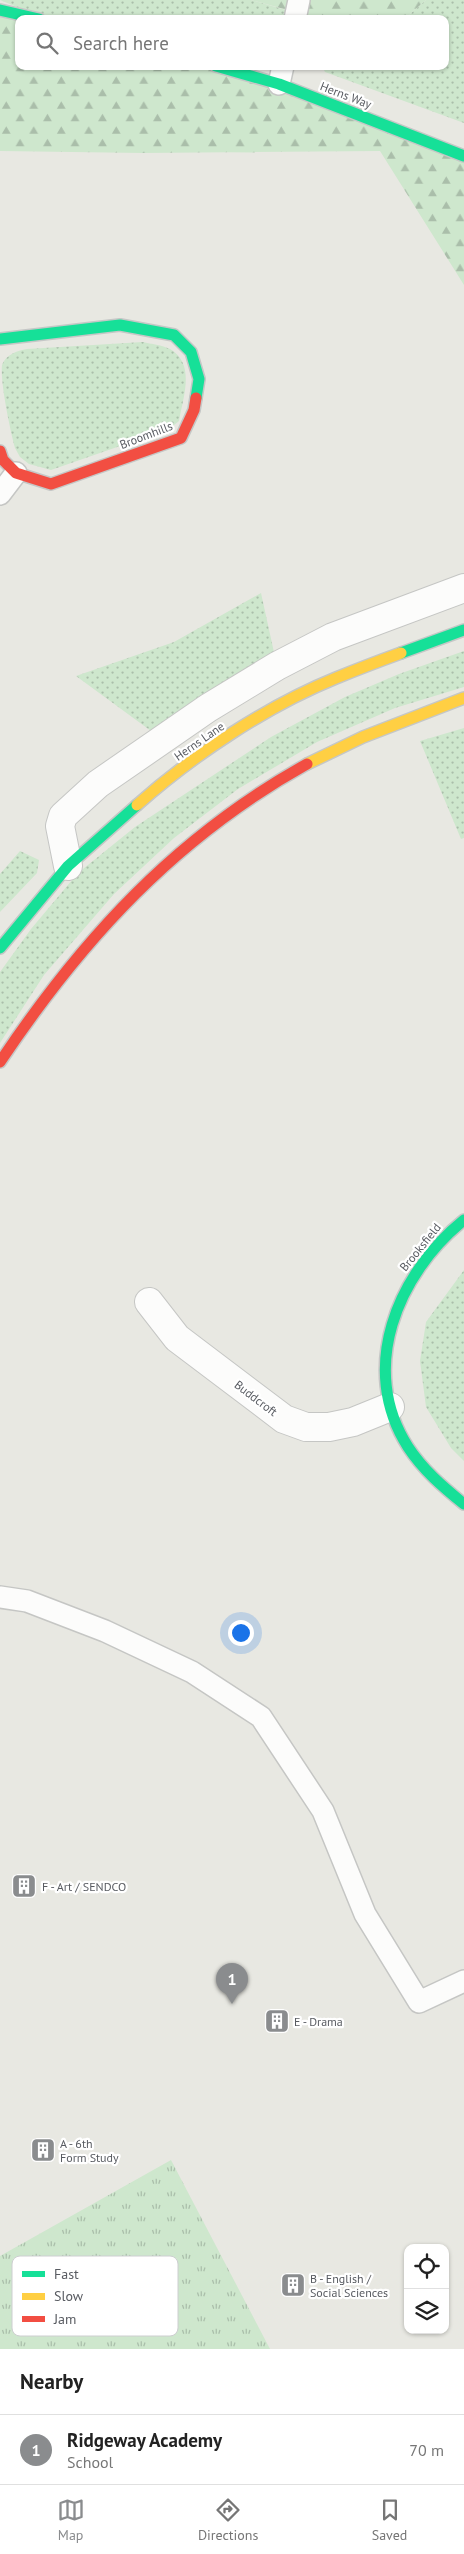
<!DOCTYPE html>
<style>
:root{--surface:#fff;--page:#f6f6f6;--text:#222;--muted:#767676;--line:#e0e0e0;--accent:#8a8c8e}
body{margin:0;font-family:"PT Sans",sans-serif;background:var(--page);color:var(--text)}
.controls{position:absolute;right:15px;bottom:15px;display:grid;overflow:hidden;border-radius:10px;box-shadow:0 1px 4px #0004}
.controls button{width:45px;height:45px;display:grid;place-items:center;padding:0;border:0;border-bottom:1px solid var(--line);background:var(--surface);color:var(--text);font:25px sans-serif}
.you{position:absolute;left:240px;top:1632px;width:18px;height:18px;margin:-12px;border:4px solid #fff;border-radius:50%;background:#1a73e8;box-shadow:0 0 0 8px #1a73e833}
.badge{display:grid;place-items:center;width:32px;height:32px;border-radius:50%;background:var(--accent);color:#fff;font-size:16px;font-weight:700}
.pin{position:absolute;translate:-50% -41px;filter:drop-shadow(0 1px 2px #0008)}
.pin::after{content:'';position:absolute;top:26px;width:18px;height:15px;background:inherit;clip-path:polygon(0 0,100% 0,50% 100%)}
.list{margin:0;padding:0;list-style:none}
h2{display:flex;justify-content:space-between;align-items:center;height:65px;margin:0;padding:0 20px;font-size:21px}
h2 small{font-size:16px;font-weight:400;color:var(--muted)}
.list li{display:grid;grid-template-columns:32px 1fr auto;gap:15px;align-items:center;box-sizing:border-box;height:70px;padding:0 20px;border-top:1px solid var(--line)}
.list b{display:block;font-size:19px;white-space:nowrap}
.list p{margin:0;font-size:16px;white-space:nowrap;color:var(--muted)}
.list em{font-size:16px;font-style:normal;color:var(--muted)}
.icon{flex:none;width:28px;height:28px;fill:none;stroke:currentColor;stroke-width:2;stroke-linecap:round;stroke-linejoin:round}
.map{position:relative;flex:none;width:464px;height:2349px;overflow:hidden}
.search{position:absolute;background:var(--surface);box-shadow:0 1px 4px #0004;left:15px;right:15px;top:15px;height:55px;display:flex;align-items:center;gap:12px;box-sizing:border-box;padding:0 18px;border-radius:10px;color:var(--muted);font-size:19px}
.sheet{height:135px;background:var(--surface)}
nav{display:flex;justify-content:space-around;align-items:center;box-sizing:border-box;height:70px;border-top:1px solid var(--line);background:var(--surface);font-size:14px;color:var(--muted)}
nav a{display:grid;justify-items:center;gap:2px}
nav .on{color:var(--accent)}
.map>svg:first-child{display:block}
.grass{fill:url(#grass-dots)}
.forest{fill:url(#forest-firs)}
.park{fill:url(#park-tufts)}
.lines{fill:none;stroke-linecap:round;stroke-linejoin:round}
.lane-casing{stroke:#c5c6c4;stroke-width:24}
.street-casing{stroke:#c5c6c4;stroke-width:30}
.fast-casing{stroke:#c5c7c6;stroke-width:14}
.slow-casing{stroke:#c5c7c6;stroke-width:14}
.jam-casing{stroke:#c5c7c6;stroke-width:14}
.lane{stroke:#fcfcfb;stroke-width:21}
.street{stroke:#fcfcfb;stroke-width:28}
.fast{stroke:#16e098;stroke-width:11}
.slow{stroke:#ffcf43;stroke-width:11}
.jam{stroke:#f24e42;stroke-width:11}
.labels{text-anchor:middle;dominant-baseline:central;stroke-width:4.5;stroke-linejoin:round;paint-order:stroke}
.street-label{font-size:12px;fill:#585b61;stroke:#fff}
.poi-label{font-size:12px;fill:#585b61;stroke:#fff;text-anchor:start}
.key{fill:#fff;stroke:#cdced0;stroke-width:1}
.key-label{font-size:14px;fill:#585b61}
</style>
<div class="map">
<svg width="464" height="2349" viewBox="0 0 464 2349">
<defs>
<pattern id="grass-dots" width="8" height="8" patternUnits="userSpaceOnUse" patternTransform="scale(1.25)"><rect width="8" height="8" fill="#cee7cd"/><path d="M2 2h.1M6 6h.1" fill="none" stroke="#aabeaa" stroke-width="1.8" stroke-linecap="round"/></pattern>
<pattern id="forest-firs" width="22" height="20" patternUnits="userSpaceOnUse" patternTransform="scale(1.25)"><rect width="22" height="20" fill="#cee7cd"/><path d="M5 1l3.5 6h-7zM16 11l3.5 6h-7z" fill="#aabeaa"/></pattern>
<pattern id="park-tufts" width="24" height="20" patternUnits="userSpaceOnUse" patternTransform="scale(1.25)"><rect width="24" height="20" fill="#cee7cd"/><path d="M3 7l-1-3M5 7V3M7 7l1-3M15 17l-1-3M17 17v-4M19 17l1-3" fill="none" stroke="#aabeaa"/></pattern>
</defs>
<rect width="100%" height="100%" fill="#e8e8e2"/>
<!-- grass -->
<path class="grass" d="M0,0H251L296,13L295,19H46Z
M426,0H464V123L325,72L322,66H445V19H404Z
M143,342C151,344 162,345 170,349C196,364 183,397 179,421L169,429L51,470L29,464L20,457L15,448C10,429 0,382 2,365C6,354 17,351 27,349Z
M261,593L277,666L162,739L76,676L174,642Z
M464,651V687L395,708L317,742L238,789L174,838L114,894L44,975L0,1043V972L31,929L78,873L135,827L271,737L345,697L399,674Z
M464,728V838L461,839L420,741Z
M20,851L39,860L37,873L0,912V874Z
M464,1270V1461L451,1448L426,1407L420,1361L426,1322Z"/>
<!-- forest -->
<path class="forest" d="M251,0H426L404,19H320Z
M0,15L19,19V66H216L464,156V285L380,151L143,153L0,151Z"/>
<!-- park -->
<path class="park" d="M171,2160L270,2349H0V2256Z"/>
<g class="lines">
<defs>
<path id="lane" d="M295,19L299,0
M279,84L283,66
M0,494L16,473
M0,1597L27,1601L105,1631L192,1672L261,1717L323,1811L365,1914L419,2002L464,1981"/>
<path id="street" d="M68,866L60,826L63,816L98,784L208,708L277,666L333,637L464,588
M149,1302L177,1338L284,1419L306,1427H329L353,1422L390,1407"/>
<path id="fast" d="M0,10L39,19
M216,66L279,84L464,156
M0,339L120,325L174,335L191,352L199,379L196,398
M401,653L464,630
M0,948L68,866L137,805
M464,1220C397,1274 358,1369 408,1447C423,1470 443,1487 464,1504"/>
<path id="slow" d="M307,764L363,737L464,698
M137,805C193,755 267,706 336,678C358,669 379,661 401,653"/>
<path id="jam" d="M0,451L3,460L16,473L51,484L181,438L194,410L196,398
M0,1062C83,938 176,837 307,764"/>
</defs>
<!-- lane casing -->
<use href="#lane" class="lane-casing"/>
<!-- street casing -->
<use href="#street" class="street-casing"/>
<!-- fast casing -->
<use href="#fast" class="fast-casing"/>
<!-- slow casing -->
<use href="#slow" class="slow-casing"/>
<!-- jam casing -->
<use href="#jam" class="jam-casing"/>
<!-- lane -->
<use href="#lane" class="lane"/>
<!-- street -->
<use href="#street" class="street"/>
<!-- fast -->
<use href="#fast" class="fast"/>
<!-- slow -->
<use href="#slow" class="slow"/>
<!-- jam -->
<use href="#jam" class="jam"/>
</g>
<!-- icons -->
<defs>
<symbol id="building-square" viewBox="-11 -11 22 22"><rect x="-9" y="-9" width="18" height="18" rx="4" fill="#8a8c8e" stroke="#fff"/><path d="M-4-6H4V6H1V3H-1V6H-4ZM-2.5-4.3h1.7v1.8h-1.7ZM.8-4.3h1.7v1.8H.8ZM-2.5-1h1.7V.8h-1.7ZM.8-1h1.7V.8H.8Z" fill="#fff"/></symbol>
</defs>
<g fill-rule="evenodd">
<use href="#building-square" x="10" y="1872" width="28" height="28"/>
<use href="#building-square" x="263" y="2007" width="28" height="28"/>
<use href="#building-square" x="29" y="2136" width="28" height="28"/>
<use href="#building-square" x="279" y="2271" width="28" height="28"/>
</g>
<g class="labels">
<!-- street labels -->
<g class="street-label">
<text transform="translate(346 95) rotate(21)">Herns Way</text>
<text transform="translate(146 435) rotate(-21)">Broomhills</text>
<text transform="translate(199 741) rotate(-35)">Herns Lane</text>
<text transform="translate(420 1247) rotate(-51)">Brooksfield</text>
<text transform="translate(256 1398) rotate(37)">Buddcroft</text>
</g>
<!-- poi labels -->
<g class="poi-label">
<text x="42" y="1886">F - Art / SENDCO</text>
<text x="294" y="2021">E - Drama</text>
<text x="60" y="2143">A - 6th<tspan x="60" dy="14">Form Study</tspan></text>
<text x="310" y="2278">B - English /<tspan x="310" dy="14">Social Sciences</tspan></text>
</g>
</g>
<!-- legend -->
<rect x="12" y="2256" width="166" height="80" rx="8" class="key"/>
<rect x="22" y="2271" width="23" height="6" fill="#16e098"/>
<rect x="22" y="2293" width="23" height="7" fill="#ffcf43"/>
<rect x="22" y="2316" width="23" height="6" fill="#f24e42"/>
<g class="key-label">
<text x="54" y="2279">Fast</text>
<text x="54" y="2301">Slow</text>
<text x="54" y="2324">Jam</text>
</g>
</svg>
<div class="controls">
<button><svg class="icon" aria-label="locate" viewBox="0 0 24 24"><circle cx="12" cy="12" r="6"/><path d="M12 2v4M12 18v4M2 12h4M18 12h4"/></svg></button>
<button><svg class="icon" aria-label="layers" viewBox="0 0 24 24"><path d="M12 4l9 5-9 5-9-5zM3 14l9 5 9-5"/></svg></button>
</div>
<div class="you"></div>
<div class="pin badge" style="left:232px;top:2004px">1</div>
<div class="search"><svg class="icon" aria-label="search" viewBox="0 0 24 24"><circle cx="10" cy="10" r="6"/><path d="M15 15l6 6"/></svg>Search here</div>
</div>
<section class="sheet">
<h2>Nearby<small></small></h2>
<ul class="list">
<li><span class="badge">1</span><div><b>Ridgeway Academy</b><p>School</p></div><em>70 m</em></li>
</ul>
</section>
<nav>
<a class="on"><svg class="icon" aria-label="map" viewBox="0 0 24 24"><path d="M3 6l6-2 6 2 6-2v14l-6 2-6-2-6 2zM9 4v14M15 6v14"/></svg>Map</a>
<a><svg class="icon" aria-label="directions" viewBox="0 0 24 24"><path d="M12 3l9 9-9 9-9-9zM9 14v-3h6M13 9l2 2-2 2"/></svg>Directions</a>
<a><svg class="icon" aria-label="saved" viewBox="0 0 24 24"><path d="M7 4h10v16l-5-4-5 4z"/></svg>Saved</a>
</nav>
